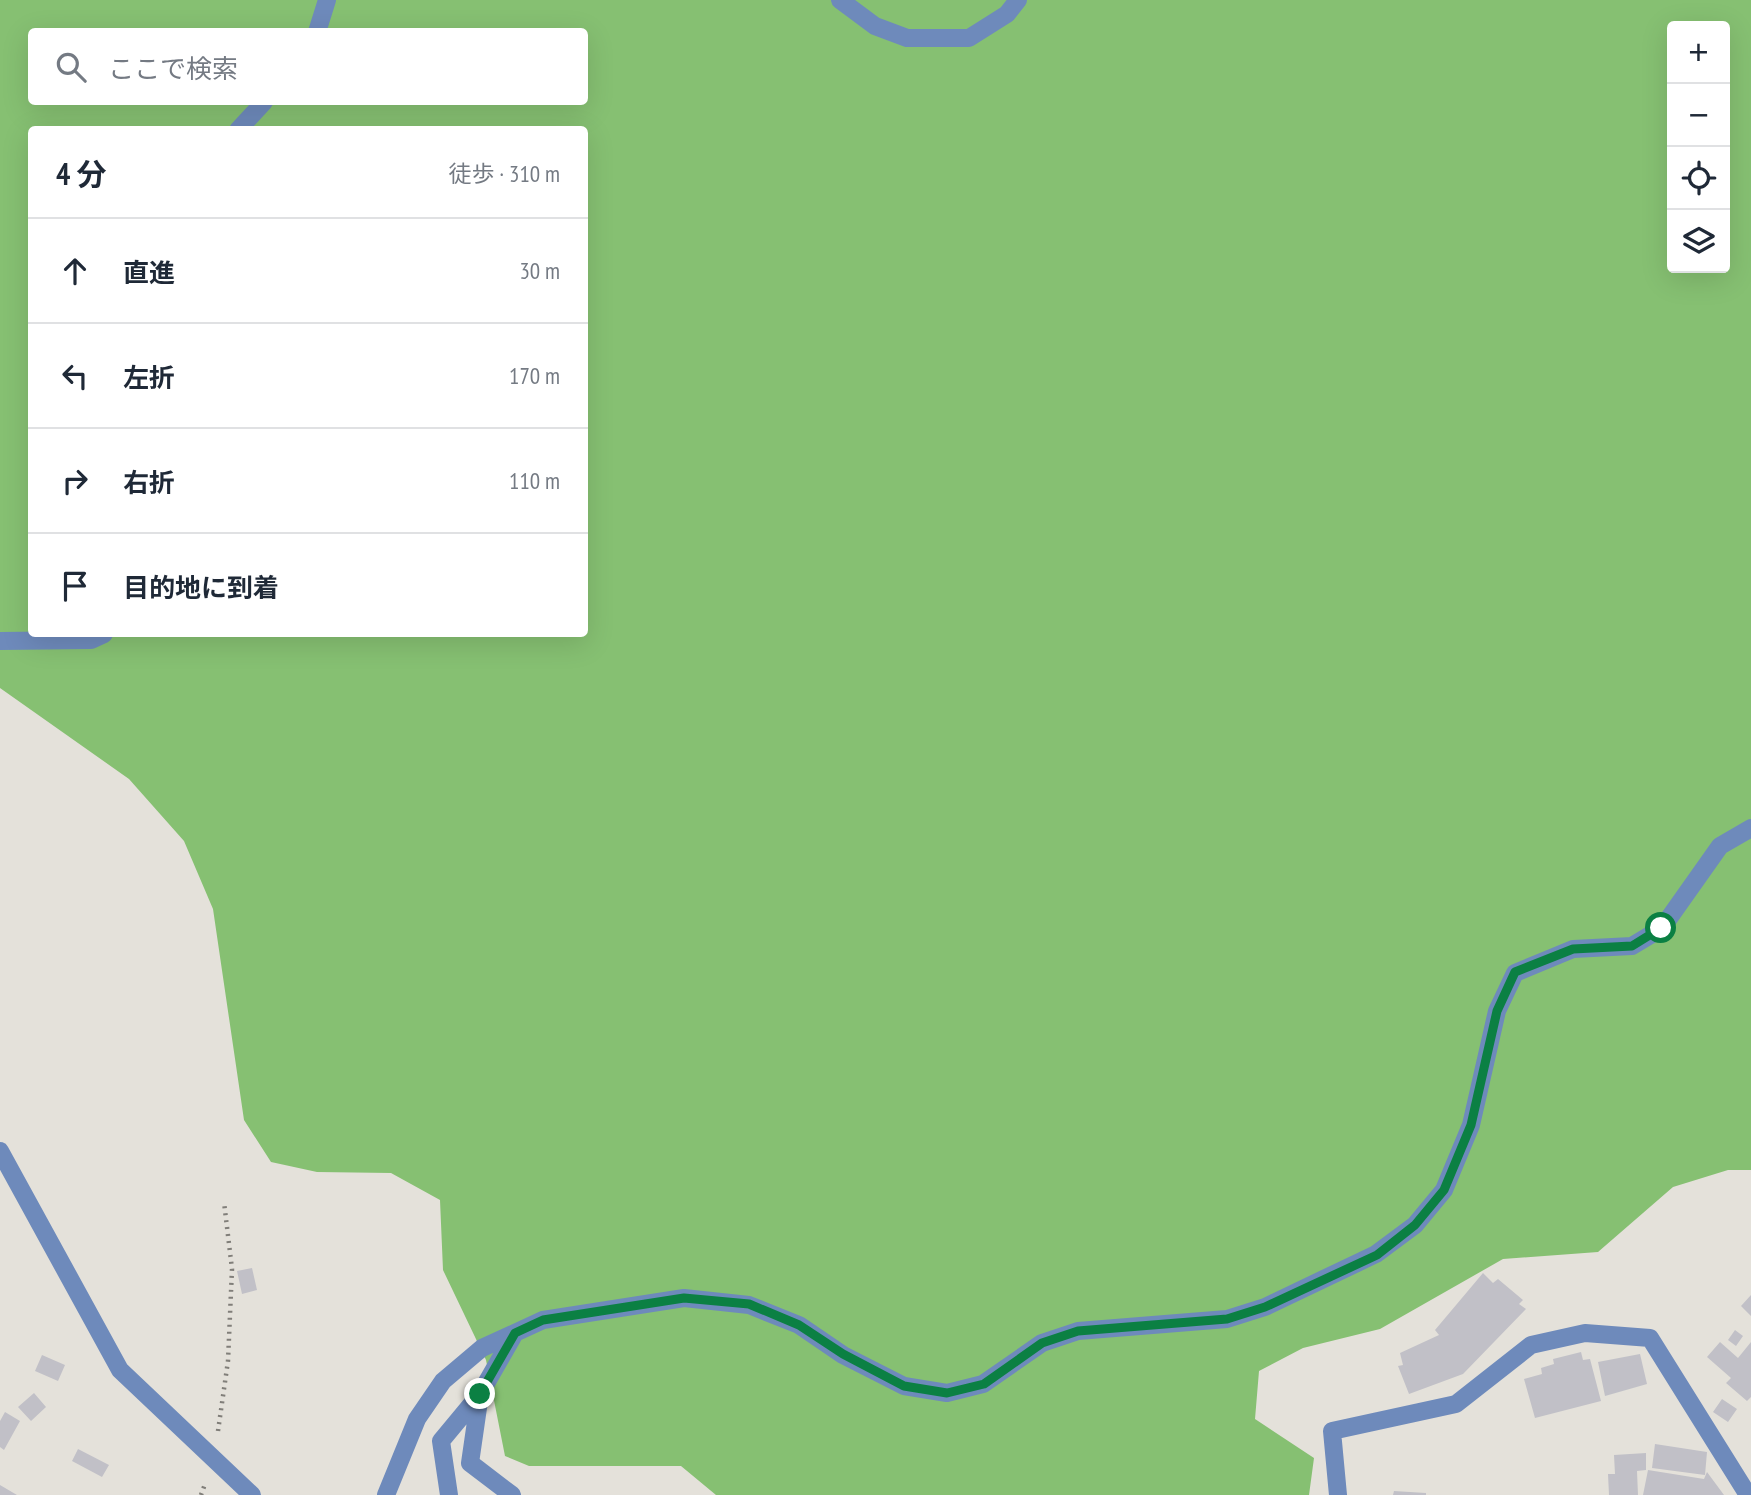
<!DOCTYPE html>
<html lang="ja">
<meta charset="utf-8">
<style>
:root{--surface:#fff;--page:#f6f6f7;--text:#1f2937;--muted:#747a83;--line:#e0e1e3}
body{margin:0;font-family:"PT Sans Narrow","Noto Sans JP",sans-serif;background:var(--page);color:var(--text)}
.controls{position:absolute;right:21px;top:21px;display:grid;overflow:hidden;border-radius:7px;box-shadow:0 7px 28px #0002}
.controls button{width:63px;height:63px;display:grid;place-items:center;padding:0;border:0;border-bottom:2px solid var(--line);background:var(--surface);color:var(--text);font:35px sans-serif}
.stop{position:absolute;width:21px;height:21px;margin:-16px;border:5px solid #0b8043;border-radius:50%;background:#fff}
.stop.end{background:#0b8043;border-color:#fff;box-shadow:0 2px 7px #0008}
.list{margin:0;padding:0;list-style:none}
h2{display:flex;justify-content:space-between;align-items:center;height:91px;margin:0;padding:0 28px;font-size:30px}
h2 small{font-size:23px;font-weight:400;color:var(--muted)}
.list li{display:grid;grid-template-columns:46px 1fr auto;gap:21px;align-items:center;box-sizing:border-box;height:105px;padding:0 28px;border-top:2px solid var(--line)}
.list b{display:block;font-size:26px;white-space:nowrap}
.list em{font-size:23px;font-style:normal;color:var(--muted)}
.icon{flex:none;width:38px;height:38px;fill:none;stroke:currentColor;stroke-width:2;stroke-linecap:round;stroke-linejoin:round}
.map{position:relative;flex:none;width:1751px;height:1495px;overflow:hidden}
.search{position:absolute;background:var(--surface);box-shadow:0 7px 28px #0002;left:28px;top:28px;width:560px;height:77px;display:flex;align-items:center;gap:18px;box-sizing:border-box;padding:0 24px;border-radius:7px;color:var(--muted);font-size:26px}
.panel{position:absolute;background:var(--surface);box-shadow:0 7px 28px #0002;left:28px;top:126px;width:560px;height:511px;border-radius:7px}
.map>svg:first-child{display:block}
.forest{fill:#86c072;fill-rule:evenodd}
.building{fill:#c1c0c7}
.lines{fill:none;stroke-linecap:round;stroke-linejoin:round}
.path{stroke:#807e79;stroke-width:4.5;stroke-dasharray:2 5;stroke-linecap:butt}
.minor{stroke:#6e8abb;stroke-width:18}
.route{stroke:#0b8043;stroke-width:9}
</style>
<div class="map">
<svg width="1751" height="1495" viewBox="0 0 1751 1495">
<rect width="100%" height="100%" fill="#e4e1da"/>
<!-- forest -->
<path class="forest" d="M0,0H1751V1170H1728L1673,1187L1598,1252L1503,1259L1380,1329L1303,1348L1259,1371L1255,1419L1314,1458L1309,1495H716L681,1466H529L505,1456L486,1360L443,1270L440,1200L391,1173L317,1172L271,1162L244,1120L213,909L184,841L129,779L0,688ZM1672,26H1725V268H1672ZM32,32H584V102H32ZM32,130H584V634H32Z"/>
<!-- building -->
<path class="building" d="M252,1268L257,1290L242,1294L237,1271Z
M1483,1273L1493,1283L1498,1279L1523,1300L1519,1304L1526,1309L1463,1374L1409,1394L1398,1366L1403,1365L1400,1353L1439,1335L1435,1330Z
M1751,1295V1316L1741,1306Z
M1735,1330L1743,1336L1736,1346L1728,1340Z
M1720,1342L1738,1358L1751,1342V1397L1747,1401L1726,1383L1731,1378L1707,1357Z
M1581,1352L1583,1360L1590,1359L1601,1401L1535,1418L1524,1379L1542,1374L1541,1368L1554,1364L1553,1359Z
M1640,1354L1647,1384L1605,1396L1598,1362Z
M42,1355L65,1365L58,1381L35,1371Z
M34,1393L46,1407L31,1421L18,1407Z
M1722,1399L1737,1409L1728,1422L1713,1412Z
M5,1412L20,1421L4,1450L0,1447V1421Z
M1655,1444L1707,1452L1705,1475L1652,1468Z
M78,1449L109,1465L102,1477L72,1461Z
M1646,1453V1470L1637,1471L1638,1495H1609L1608,1474H1615L1614,1455Z
M1648,1470L1704,1479L1707,1472L1724,1495H1643Z
M0,1485L17,1495H0Z
M1394,1491L1426,1493V1495H1393Z"/>
<g class="lines">
<!-- path -->
<path class="path" d="M218,1431L228,1361L232,1269L224,1202
M201,1495L205,1484"/>
<!-- minor -->
<path class="minor" d="M840,0L875,26L907,38H969L1007,14L1018,0
M317,32L327,0
M238,130L264,102
M0,641L91,640L104,634
M0,1151L120,1370L252,1495
M386,1495L417,1419L443,1381L482,1348L543,1320L684,1298L749,1305L799,1325L843,1355L904,1386L947,1393L983,1384L1042,1343L1078,1331L1227,1319L1265,1307L1376,1254L1415,1225L1444,1190L1471,1125L1497,1011L1515,973L1573,949L1632,946L1662,928L1720,846L1751,828
M449,1495L441,1441L480,1394
M512,1495L470,1463L480,1394L515,1333
M1338,1495L1332,1431L1456,1404L1531,1345L1585,1333L1650,1338L1748,1495"/>
</g>
<g class="lines">
<!-- route -->
<path class="route" d="M480,1394L515,1333L543,1320L684,1298L749,1304L799,1325L843,1354L904,1386L947,1393L984,1384L1042,1343L1078,1331L1227,1319L1265,1307L1377,1255L1415,1225L1444,1190L1471,1125L1497,1011L1515,972L1573,949L1632,946L1661,928"/>
</g>
</svg>
<div class="controls">
<button>+</button>
<button>−</button>
<button><svg class="icon" aria-label="locate" viewBox="0 0 24 24"><circle cx="12" cy="12" r="6"/><path d="M12 2v4M12 18v4M2 12h4M18 12h4"/></svg></button>
<button><svg class="icon" aria-label="layers" viewBox="0 0 24 24"><path d="M12 4l9 5-9 5-9-5zM3 14l9 5 9-5"/></svg></button>
</div>
<div class="stop" style="left:1661px;top:928px"></div>
<div class="stop end" style="left:480px;top:1394px"></div>
<div class="search"><svg class="icon" aria-label="search" viewBox="0 0 24 24"><circle cx="10" cy="10" r="6"/><path d="M15 15l6 6"/></svg>ここで検索</div>
<section class="panel">
<h2>4 分<small>徒歩 · 310 m</small></h2>
<ul class="list">
<li><svg class="icon" aria-label="ahead" viewBox="0 0 24 24"><path d="M12 20V5M6 11l6-6 6 6"/></svg><div><b>直進</b></div><em>30 m</em></li>
<li><svg class="icon" aria-label="left" viewBox="0 0 24 24"><path d="M17 20v-9H6M10 6l-5 5 5 5"/></svg><div><b>左折</b></div><em>170 m</em></li>
<li><svg class="icon" aria-label="right" viewBox="0 0 24 24"><path d="M7 20v-9h11M14 6l5 5-5 5"/></svg><div><b>右折</b></div><em>110 m</em></li>
<li><svg class="icon" aria-label="arrive" viewBox="0 0 24 24"><path d="M6 21V4h12l-3 4 3 4H6"/></svg><div><b>目的地に到着</b></div></li>
</ul>
</section>
</div>
